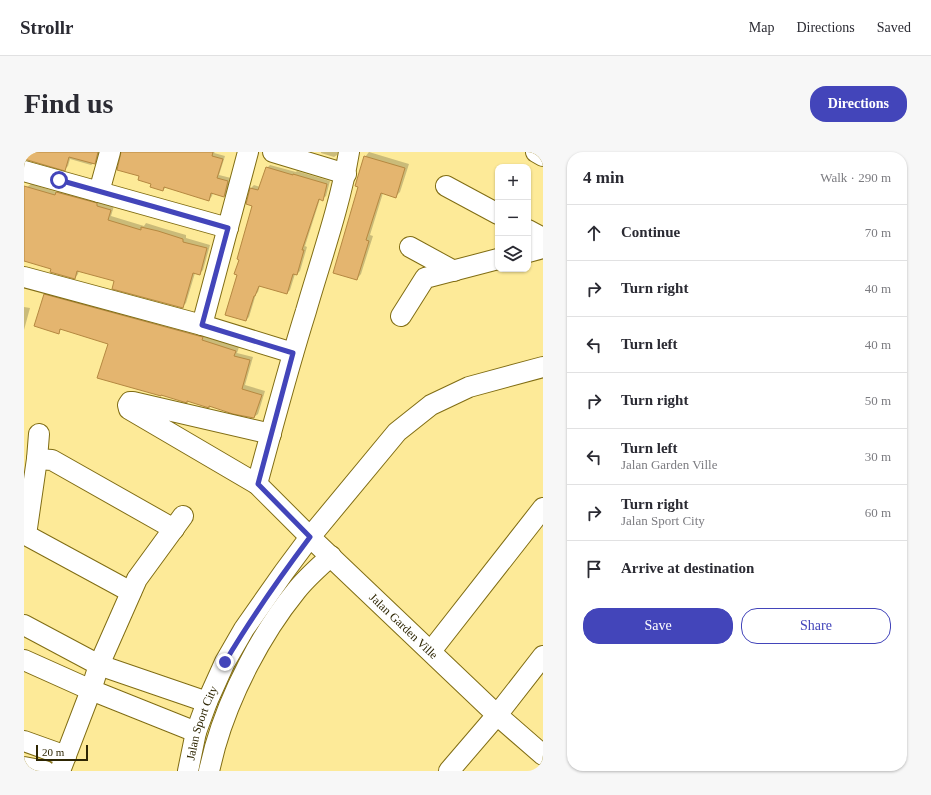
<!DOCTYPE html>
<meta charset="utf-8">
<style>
:root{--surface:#fff;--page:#f7f7f7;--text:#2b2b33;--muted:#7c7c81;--line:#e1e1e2;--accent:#4345ba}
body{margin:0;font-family:"Times New Roman",serif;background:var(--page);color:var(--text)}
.controls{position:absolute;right:12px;top:12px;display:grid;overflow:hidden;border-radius:8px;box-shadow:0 1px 3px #0004}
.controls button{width:36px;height:36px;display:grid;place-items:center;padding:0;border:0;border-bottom:1px solid var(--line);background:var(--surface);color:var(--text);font:20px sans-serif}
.scale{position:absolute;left:12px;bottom:10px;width:52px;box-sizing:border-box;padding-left:4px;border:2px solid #2e2603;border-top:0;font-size:11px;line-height:14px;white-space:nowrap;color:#2e2603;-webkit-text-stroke:3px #fff;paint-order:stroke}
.stop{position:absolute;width:12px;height:12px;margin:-9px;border:3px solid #4345ba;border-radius:50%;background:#fff}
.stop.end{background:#4345ba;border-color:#fff;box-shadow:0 1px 4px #0008}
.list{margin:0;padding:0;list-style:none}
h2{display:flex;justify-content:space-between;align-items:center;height:52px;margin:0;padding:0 16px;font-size:17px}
h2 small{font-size:13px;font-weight:400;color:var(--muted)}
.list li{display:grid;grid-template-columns:26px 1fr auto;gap:12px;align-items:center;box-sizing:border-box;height:56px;padding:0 16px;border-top:1px solid var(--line)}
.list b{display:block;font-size:15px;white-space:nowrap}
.list p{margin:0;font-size:13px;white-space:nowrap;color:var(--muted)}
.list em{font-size:13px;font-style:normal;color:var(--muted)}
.actions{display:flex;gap:8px;padding:12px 16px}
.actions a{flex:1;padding:9px 0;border:1px solid var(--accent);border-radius:16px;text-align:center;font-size:14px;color:var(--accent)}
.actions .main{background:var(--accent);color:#fff}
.icon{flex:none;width:22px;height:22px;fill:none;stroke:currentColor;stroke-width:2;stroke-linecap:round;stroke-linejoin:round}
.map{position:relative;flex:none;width:519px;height:619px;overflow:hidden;border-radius:16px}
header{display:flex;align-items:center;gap:24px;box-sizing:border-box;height:56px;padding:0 20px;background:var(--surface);border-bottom:1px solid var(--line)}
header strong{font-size:19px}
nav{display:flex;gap:22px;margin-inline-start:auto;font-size:14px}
.intro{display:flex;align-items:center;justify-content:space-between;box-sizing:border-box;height:96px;padding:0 24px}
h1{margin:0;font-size:28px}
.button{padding:10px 18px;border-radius:16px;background:var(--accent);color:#fff;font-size:14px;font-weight:700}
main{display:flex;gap:24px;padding:0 24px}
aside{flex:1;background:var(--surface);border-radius:16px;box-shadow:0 1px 3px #0004}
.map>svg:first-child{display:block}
.shadow{fill:#0003}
.building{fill:#e4b56f;stroke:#b58841}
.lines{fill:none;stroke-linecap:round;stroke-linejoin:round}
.minor-casing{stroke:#806d14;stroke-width:22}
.minor{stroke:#fff;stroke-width:20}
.route{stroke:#4345ba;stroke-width:5}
.labels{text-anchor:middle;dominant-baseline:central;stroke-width:3.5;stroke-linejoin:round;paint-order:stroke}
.street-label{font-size:12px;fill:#2e2603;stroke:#fff}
</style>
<header>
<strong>Strollr</strong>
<nav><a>Map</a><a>Directions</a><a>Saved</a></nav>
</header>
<div class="intro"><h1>Find us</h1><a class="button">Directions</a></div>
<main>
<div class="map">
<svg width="519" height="619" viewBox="0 0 519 619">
<rect width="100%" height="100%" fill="#fdea98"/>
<!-- shadow -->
<path class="shadow" d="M15,0H76L74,8L67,13L46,7L44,14L41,17Z
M98,0H191L190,1L201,4L195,23L207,26L203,41L200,44L189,41L188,44L185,48L142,35L139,38L116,24Z
M297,0H314L313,3L310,5L297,1Z
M345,0L385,12L376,40L371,45L359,41L346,83L349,84L337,122L333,127L336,34L341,5Z
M246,13L272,20L273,19L306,29L302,44L298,47H296L281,94L283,95L276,119L273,122H271L266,138L263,141L236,133L234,140L232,142L225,165L222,168L214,122L230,53L227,36L230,33L236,35L243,16Z
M7,32L33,40L36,37L90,54L87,64L120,74L122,71L138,76L162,83V86L186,93L179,118L175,122L171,121L162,151L158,155L91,129L55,118L54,122L51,126L29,116L0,108V46L3,35Z
M24,139L182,182L181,185L215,195L213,201L229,205L221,233L241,239L234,262L230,265L186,253L185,255L164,248L163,250L85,191L38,177L34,180L20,143Z
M0,155L6,156L0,178Z"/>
<!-- building -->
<path class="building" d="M0,0H74L71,12L45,5L41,19L0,7Z
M97,0H189L188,4L199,7L193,26L204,29L200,45L187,41L185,49L140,35L139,39L126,35L127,32L114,28L115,24L93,18Z
M340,4L381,16L372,46L357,41L342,88L345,89L333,128L309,121L334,35L331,34Z
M242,15L269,23V22L303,32L299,49L295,47L278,98H280L273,123L269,122L263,142L235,134L231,144H230L222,169L201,163L213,123L210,122L215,108L213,107L228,54L222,52L226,36L234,38Z
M0,34L31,43L32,40L73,51V54L87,58L84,68L117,78V75L134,79L159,87V90L183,96L176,123L169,121L159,156L88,137L90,129L53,119L51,127L26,120L27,117L0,109Z
M20,142L175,184L179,185L178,188L212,199L210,204L226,208L218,237L238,243L230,266L209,262L185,254V256L163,249V251L137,243V244L73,226L84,192L36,177L35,182L10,174Z"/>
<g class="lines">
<defs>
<g id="minor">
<path d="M249,0L322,22"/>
<path d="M512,0L519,4"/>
<path d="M0,19L204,76"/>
<path d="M422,34L474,62"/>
<path d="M75,40L86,0"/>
<path d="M504,78L519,86"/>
<path d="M386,95L430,119"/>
<path d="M504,100L519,96"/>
<path d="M0,125L178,173L269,201"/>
<path d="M377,164L401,126L474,107"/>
<path d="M178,173L224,0"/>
<path d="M15,282L13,307L2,383L107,440"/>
<path id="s1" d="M247,282L109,250H106L104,253L105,257L233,332L286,385L473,563L519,504"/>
<path d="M13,307L28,308L150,377"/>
<path d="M233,332C249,274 264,216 282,159C297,107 316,54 325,0"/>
<path d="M0,473L75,513L183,550"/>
<path d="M407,499L519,356"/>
<path d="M0,508L67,538L172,580"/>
<path d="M0,589L42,604"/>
<path d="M0,615L21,619"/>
<path d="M36,619L67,538L75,513L113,427L159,364"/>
<path id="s2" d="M164,619L172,580L183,550L201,510L220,477L260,420L286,385L373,280L407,253L445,235L519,215"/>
<path d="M185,619C187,611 189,603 191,595C206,542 237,482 272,439C282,426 295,415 307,404"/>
<path d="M425,619L473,563L519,603"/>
</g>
</defs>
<!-- minor casing -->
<use href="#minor" class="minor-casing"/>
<!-- minor -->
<use href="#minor" class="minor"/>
</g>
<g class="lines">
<!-- route -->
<path class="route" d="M35,28L131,55L204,76L178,173L269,201L234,332L286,385C256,425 227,466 201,510"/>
</g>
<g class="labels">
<!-- street labels -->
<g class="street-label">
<text stroke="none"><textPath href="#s1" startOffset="505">Jalan Garden Ville</textPath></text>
<text stroke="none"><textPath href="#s2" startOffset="50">Jalan Sport City</textPath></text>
</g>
</g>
</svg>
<div class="controls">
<button>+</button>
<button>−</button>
<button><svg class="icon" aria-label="layers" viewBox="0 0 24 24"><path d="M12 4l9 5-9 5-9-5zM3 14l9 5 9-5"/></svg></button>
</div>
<div class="scale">20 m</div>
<div class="stop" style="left:35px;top:28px"></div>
<div class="stop end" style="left:201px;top:510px"></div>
</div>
<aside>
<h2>4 min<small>Walk · 290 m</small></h2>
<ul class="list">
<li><svg class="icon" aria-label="ahead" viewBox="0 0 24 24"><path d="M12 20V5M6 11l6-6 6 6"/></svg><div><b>Continue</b></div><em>70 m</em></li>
<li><svg class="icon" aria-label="right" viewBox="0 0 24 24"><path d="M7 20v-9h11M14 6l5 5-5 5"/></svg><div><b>Turn right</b></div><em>40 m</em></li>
<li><svg class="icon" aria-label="left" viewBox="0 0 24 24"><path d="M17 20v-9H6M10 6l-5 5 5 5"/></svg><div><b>Turn left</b></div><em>40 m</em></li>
<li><svg class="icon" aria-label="right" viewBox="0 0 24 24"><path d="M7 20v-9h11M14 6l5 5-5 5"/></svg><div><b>Turn right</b></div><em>50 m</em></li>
<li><svg class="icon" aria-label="left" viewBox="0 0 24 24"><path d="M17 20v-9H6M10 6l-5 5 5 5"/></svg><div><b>Turn left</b><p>Jalan Garden Ville</p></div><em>30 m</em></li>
<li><svg class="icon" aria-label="right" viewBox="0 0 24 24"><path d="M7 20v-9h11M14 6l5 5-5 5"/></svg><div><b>Turn right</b><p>Jalan Sport City</p></div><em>60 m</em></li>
<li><svg class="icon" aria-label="arrive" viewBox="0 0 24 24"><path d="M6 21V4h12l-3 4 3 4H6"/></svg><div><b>Arrive at destination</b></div></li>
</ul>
<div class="actions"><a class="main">Save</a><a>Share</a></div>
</aside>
</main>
